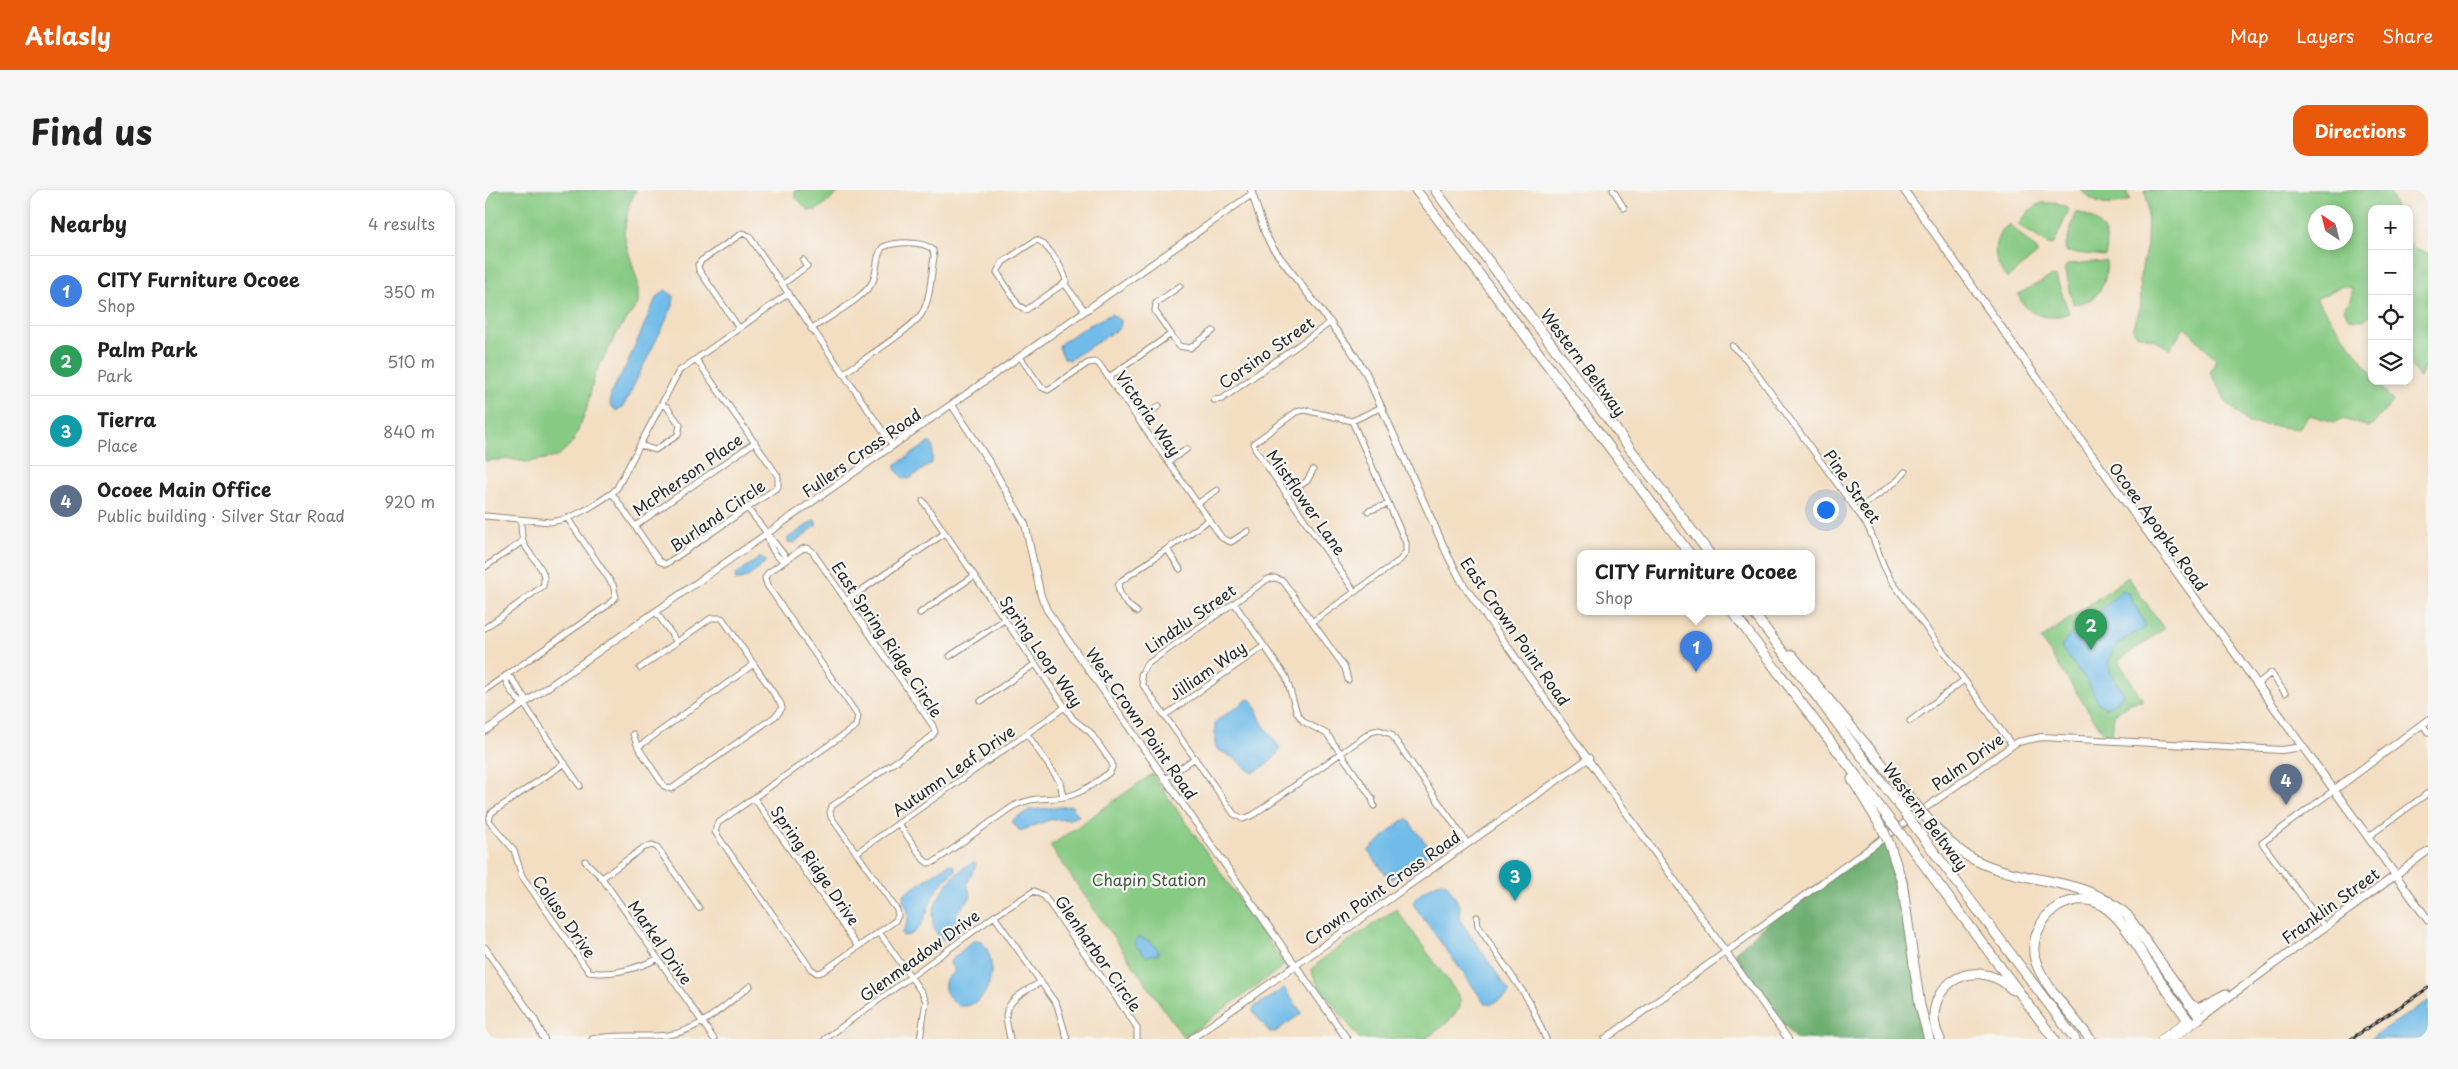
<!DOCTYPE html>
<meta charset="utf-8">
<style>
:root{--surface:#fff;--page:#f6f6f6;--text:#222;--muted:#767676;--line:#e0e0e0;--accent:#ea580c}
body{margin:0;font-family:"Playpen Sans",sans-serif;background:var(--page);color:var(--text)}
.controls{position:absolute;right:15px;top:15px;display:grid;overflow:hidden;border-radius:10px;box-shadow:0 2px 8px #0003}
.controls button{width:45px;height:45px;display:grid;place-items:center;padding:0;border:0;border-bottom:1px solid var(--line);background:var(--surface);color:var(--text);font:25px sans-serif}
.compass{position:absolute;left:1823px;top:15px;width:45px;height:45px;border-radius:50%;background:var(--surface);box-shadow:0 2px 8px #0003;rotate:325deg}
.you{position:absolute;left:1340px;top:319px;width:18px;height:18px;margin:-12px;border:4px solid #fff;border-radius:50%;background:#1a73e8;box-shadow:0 0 0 8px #1a73e833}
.badge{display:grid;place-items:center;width:32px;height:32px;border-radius:50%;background:var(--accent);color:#fff;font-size:16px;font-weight:700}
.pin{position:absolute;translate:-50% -41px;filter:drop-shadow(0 1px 2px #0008)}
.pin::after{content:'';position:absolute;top:26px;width:18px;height:15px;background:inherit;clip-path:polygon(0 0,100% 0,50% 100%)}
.popup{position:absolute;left:1092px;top:360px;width:238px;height:65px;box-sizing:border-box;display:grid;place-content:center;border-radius:10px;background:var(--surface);filter:drop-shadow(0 1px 4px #0005);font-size:16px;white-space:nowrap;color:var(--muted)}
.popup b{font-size:19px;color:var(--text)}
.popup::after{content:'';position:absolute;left:50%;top:100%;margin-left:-10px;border:10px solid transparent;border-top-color:var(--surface)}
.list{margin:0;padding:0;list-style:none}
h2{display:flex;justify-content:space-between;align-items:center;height:65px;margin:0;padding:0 20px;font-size:21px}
h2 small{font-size:16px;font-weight:400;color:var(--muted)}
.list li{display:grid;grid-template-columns:32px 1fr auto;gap:15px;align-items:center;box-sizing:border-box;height:70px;padding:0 20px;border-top:1px solid var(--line)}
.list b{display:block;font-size:19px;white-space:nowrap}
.list p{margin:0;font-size:16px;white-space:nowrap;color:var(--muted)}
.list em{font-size:16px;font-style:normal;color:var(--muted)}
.icon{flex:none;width:28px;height:28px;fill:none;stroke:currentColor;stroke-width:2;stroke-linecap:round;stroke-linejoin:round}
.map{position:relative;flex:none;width:1943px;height:849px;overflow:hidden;border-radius:15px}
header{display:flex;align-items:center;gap:30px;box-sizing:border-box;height:70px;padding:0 25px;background:var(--accent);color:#fff}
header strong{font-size:24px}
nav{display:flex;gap:28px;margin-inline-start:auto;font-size:18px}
.intro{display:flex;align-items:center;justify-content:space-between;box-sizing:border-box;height:120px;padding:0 30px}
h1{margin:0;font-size:35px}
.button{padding:12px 22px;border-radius:15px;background:var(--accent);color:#fff;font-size:18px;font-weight:700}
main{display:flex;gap:30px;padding:0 30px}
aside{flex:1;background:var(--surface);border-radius:15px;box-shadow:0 2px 8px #0003}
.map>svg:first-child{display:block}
.green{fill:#87ca83;stroke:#597a57;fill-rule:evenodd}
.forest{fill:#6dae71;stroke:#4c6c4e}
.water{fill:#6fbbe9;stroke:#4d738a}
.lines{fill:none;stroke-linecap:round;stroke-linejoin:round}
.minor-casing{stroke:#8f8476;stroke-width:7}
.tertiary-casing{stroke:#8f8476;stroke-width:8}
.secondary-casing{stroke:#8f8476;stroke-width:9}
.primary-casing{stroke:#8f8476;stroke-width:9}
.motorway-casing{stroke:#8f8476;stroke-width:11}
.minor{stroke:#fff;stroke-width:5}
.tertiary{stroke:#fff;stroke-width:6}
.secondary{stroke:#fff;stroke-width:7}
.primary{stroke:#fff;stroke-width:8}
.motorway{stroke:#fff;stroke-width:9}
.rail-casing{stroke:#2b2b2b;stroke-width:3}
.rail{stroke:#f6f6f2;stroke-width:1;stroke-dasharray:4;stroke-linecap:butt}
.motorway-bridge-casing{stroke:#8f8476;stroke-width:11;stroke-linecap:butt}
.motorway-bridge{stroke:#fff;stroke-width:9}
.labels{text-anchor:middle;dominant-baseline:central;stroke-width:4.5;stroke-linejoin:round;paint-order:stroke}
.street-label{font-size:16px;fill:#2b2b2b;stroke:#f6f6f2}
.park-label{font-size:16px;fill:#475b45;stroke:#f6f6f2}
</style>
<header>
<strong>Atlasly</strong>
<nav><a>Map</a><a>Layers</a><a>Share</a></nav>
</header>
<div class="intro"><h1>Find us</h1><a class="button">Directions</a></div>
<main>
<aside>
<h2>Nearby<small>4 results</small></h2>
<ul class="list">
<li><span class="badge" style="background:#3f7fe0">1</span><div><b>CITY Furniture Ocoee</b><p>Shop</p></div><em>350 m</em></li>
<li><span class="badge" style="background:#2e9e5b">2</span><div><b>Palm Park</b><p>Park</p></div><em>510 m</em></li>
<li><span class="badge" style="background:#0f9aa8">3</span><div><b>Tierra</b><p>Place</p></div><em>840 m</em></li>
<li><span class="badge" style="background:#5c6f8a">4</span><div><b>Ocoee Main Office</b><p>Public building · Silver Star Road</p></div><em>920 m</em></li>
</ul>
</aside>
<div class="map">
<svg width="1943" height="849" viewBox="0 0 1943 849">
<rect width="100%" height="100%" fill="#f6f6f2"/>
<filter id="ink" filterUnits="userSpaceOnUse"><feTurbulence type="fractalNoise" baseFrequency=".02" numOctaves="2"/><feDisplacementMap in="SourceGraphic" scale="10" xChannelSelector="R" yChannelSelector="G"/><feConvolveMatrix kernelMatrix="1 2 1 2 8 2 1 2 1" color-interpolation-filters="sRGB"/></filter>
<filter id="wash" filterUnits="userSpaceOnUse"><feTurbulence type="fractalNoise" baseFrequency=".0096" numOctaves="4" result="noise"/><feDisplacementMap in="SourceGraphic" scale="20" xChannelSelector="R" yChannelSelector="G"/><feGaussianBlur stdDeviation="1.12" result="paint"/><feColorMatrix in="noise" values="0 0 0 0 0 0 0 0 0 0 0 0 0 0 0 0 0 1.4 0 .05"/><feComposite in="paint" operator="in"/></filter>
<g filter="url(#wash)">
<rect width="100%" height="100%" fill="#f3dec2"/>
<!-- green -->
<path class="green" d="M0,0H151L144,14L139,42L141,54L153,93V114L135,138L110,184L101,221L88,252L72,267L41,272L25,269L0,271Z
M310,0H357L332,20H323L310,7Z
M1596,0H1641L1645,10C1626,18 1610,16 1596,0Z
M1660,0H1904L1911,19H1887V124L1878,130L1864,129L1859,119L1867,108V98L1857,96L1831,109L1887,184V191H1892L1908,212L1885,237L1857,229L1850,232L1824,225L1814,239L1763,233L1743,214L1725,183L1731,170L1700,137L1685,159L1668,149L1651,144L1648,139L1656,116L1655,87L1662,54L1663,16ZM1830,22H1860V52H1830Z
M1556,13H1570L1584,19L1569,54L1565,55L1533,35L1544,21Z
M1591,22C1613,27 1627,43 1620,66L1582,62L1580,58Z
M1524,34L1552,60V64L1522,88C1507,71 1505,49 1524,34Z
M1924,51L1929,58L1943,63V178L1939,177L1935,188L1927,177L1924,179Z
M1621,71C1623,94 1613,113 1588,114L1580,77L1583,74Z
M1567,86L1571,87L1584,123C1563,131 1542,127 1533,104Z
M1643,387L1679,439L1633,471L1656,507L1657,511L1647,512L1629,525L1627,545L1619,544L1556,449Z
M667,584L800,775L699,848L565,656Z
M911,719L971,802L975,809V818L961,834L940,849H875L833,795L826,780L840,767Z"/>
<!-- forest -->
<path class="forest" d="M1400,646L1417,692L1445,849H1310L1249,763L1295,723Z"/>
<!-- water -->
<path class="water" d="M180,100L189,106L188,116L144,205L138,217L131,221L125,215L126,203L142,174L171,108Z
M626,124L636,131L635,138L584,170L579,168L574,158L575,154L597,139Z
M445,252L448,257L447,273L424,289L418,288L410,279V275Z
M328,331H331V336L309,353L303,352V348Z
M276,367L281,370C277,378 259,392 250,390L251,384Z
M1637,400L1643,403C1647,413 1661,430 1660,438C1653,443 1646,445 1639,450C1615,467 1623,483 1639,503L1632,512L1621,518L1613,513L1603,492L1577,459V454L1592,439L1595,432L1617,420Z
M763,509L768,511L777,533L795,558C791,570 778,577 767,583L749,568L732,559L730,554V532Z
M587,616L594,626L584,629L564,630L535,641L526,631L544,620Z
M922,629L944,657L945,662L905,690L883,661L915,632Z
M490,672L491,675L482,694L486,707L471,724L477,740L458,750C429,728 467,680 490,672Z
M464,674L470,676V681C464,687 455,693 451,701C441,714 441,745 418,746L417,742C425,731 425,722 418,710L419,704Z
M957,692L962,694L975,716L974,729L1024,801L1023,805L1005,815L999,812L928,714C929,706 948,693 957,692Z
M653,747C662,750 672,753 674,764L661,766L649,754Z
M495,750C516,768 507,819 474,816C466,810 456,801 461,790C462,787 468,784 470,781L465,774L466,770L488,751Z
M799,798L817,823L790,842H785L768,822V818Z
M1943,811V849H1884Z"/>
</g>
<g filter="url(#ink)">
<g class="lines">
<defs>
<path id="minor" d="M1128,0L1139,18
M551,50C561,51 581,83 581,92L541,120L533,115L512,82L518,72Z
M579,93L600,121
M298,94L322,76L318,70
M695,96L671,113L670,121L694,156L705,158L728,141
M254,138L214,80L213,75L217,70L258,43L264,46L408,256
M326,139C342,128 381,107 388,91C393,80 390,66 398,57C410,52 438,50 448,60L449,67C446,84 446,108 437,123C429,138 374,172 358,184
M1247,156L1262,170L1382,335C1392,354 1395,372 1406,390L1527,555
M535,167L556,197L563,200L603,173L610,172L614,174L737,348L746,352L763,341
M624,187L686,144
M729,210L737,209L846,132
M654,230L674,216
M155,255L170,260L193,245L195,235L182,217L176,214
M683,272L702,259
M127,303L174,371L181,374L293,297V286L211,169
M801,305L822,291L828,280
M712,314L732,300
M263,319L300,366V371
M1372,320L1413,290L1420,282
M883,321L903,314
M0,326L65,332C89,329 108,316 127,303L132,298L194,181L304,103
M150,336L270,252
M282,345C284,355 290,368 300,371
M322,358L327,361L448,536L450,542L446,547L347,616L345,622L346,627L412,720L413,726L410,731L337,782L332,783L326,779L230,642L233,633L371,536L373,526L282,395L280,388L283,383L317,359Z
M682,359L695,379
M0,377L38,351
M870,402L770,259L769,253L811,222L820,220L867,231L897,217
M362,410L460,343
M749,413L801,487L812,523L819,532L842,544L887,608L889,616
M171,422L192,452
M652,422C643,416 635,407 633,396L636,391L724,330
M435,423L489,386
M827,432L915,370L921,362V353L867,231
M0,438L58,396C64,380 46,368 39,354C36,347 36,338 36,330
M465,466L519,430
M863,490L860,478L798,391L790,388L783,389L661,475L656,485L658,495L749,624L758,629L768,625L886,542L894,540L906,544L983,654
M1772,494L1786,483L1800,503
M0,500L123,415L131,407L128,395L83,329
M496,511L550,474
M39,514L40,508L27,489L20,486C21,496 30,509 39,514L95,596
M679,526L779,456
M1425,531L1479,490
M1937,534L1943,542
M148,544L153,557L179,596L186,599L292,525L297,518L296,514L237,428H226L155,478
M542,544L575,592L578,607
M153,557L269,474
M80,573L6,623L4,631L29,660L37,686L104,782C125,786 154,778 172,769
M680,589L710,568
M269,608L373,757
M413,633L439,670L443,673L449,672L527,617C550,604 565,612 587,605C601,601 612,591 624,583L627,578V573L605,542L588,529L580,517L438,311
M1883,647L1943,603
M371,663L580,517
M100,671L117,688L229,849
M117,688L158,658L167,655L172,657L214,718
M509,726L572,815L582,849
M992,727L993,736L1044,811L1061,849
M1839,736L1777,653L1849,600
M394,742L437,803L441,811L435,849
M107,849C132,843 158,848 183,845C215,841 241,814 265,796
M340,849L508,727L549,701L559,706L647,830L652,838V849
M525,849C524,842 521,832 521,825C523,808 544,799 556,792"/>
<path id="tertiary" d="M766,0L780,43L787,57L866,160L881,183L963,366L978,394L1303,849
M467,215L506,275L540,334L556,406L562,420L862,849
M0,541L767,4
M1911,685L1943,661
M0,758L48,827L59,849
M706,849L1104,568
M1120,849L1532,552L1557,547L1797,560L1817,557"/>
<path id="secondary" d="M1419,0L1593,246L1943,730
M1849,600L1943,530
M1715,828L1911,685"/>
<path id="primary" d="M1677,849L1703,830
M1687,849L1715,828"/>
<path id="motorway" d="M931,0L1204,363
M950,0L1224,363
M1247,421L1407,633
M1267,421L1420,623
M1307,465L1431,615
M1367,589L1398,640
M1440,626C1456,644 1471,661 1492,671C1542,695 1600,686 1642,725L1715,828
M1428,634L1590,849
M1416,644L1569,849
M1404,653L1417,692L1435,816L1444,849
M1704,814L1714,818L1741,804
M1455,849C1431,803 1485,759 1528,800
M1605,849C1590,828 1561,798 1552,775C1543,754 1555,727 1574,716C1588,709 1604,707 1618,716C1637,728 1650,753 1663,772C1677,793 1691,814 1706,834"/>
</defs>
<!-- minor casing -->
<use href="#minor" class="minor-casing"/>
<!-- tertiary casing -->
<use href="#tertiary" class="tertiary-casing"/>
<!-- secondary casing -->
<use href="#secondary" class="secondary-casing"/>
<!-- primary casing -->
<use href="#primary" class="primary-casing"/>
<!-- motorway casing -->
<use href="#motorway" class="motorway-casing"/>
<!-- minor -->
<use href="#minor" class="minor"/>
<!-- tertiary -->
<use href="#tertiary" class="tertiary"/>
<!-- secondary -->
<use href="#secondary" class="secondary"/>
<!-- primary -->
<use href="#primary" class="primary"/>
<!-- motorway -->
<use href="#motorway" class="motorway"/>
<defs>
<path id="rail" d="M1866,849L1943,798"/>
</defs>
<!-- rail casing -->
<use href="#rail" class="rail-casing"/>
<!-- rail -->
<use href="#rail" class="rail"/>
<defs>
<path id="motorway-bridge" d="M1431,615L1440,626
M1420,623L1428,634
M1407,633L1416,644
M1398,640L1404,653"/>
</defs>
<!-- motorway-bridge casing -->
<use href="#motorway-bridge" class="motorway-bridge-casing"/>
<!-- motorway-bridge -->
<use href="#motorway-bridge" class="motorway-bridge"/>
</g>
</g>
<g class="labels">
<!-- street labels -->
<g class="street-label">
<text transform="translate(781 162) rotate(-35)">Corsino Street</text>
<text transform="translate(1099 172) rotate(53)">Western Beltway</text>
<text transform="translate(664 223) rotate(55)">Victoria Way</text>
<text transform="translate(376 262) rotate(-35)">Fullers Cross Road</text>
<text transform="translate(202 284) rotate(-35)">McPherson Place</text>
<text transform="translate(1368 296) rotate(55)">Pine Street</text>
<text transform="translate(822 312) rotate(55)">Mistflower Lane</text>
<text transform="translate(232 325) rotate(-35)">Burland Circle</text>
<text transform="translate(1674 336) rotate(54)">Ocoee Apopka Road</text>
<text transform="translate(705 428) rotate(-35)">Lindzlu Street</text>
<text transform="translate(1031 441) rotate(55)">East Crown Point Road</text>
<text transform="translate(403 449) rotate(56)">East Spring Ridge Circle</text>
<text transform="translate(557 461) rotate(55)">Spring Loop Way</text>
<text transform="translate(722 480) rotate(-35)">Jilliam Way</text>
<text transform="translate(657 533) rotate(55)">West Crown Point Road</text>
<text transform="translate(1482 571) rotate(-36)">Palm Drive</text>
<text transform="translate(468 580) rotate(-35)">Autumn Leaf Drive</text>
<text transform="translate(1441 626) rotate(53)">Western Beltway</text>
<text transform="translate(331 675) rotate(55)">Spring Ridge Drive</text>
<text transform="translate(897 697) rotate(-35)">Crown Point Cross Road</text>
<text transform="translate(1845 715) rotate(-36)">Franklin Street</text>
<text transform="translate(80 726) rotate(55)">Coluso Drive</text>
<text transform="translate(176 752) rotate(55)">Markel Drive</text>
<text transform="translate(614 763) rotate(55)">Glenharbor Circle</text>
<text transform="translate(434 765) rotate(-36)">Glenmeadow Drive</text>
</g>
<!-- park labels -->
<g class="park-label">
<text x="664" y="689">Chapin Station</text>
</g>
</g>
</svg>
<div class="controls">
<button>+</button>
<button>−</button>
<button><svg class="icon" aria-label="locate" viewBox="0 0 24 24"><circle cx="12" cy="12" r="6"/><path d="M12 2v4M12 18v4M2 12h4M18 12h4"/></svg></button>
<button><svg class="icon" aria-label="layers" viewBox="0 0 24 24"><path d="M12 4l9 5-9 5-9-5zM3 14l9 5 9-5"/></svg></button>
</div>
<svg class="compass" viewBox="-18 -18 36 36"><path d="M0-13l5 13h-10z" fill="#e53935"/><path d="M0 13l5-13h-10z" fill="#767676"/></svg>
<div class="you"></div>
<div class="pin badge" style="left:1211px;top:482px;background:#3f7fe0">1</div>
<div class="popup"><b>CITY Furniture Ocoee</b>Shop</div>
<div class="pin badge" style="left:1606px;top:460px;background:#2e9e5b">2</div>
<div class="pin badge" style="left:1030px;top:711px;background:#0f9aa8">3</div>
<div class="pin badge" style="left:1801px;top:615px;background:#5c6f8a">4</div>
</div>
</main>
